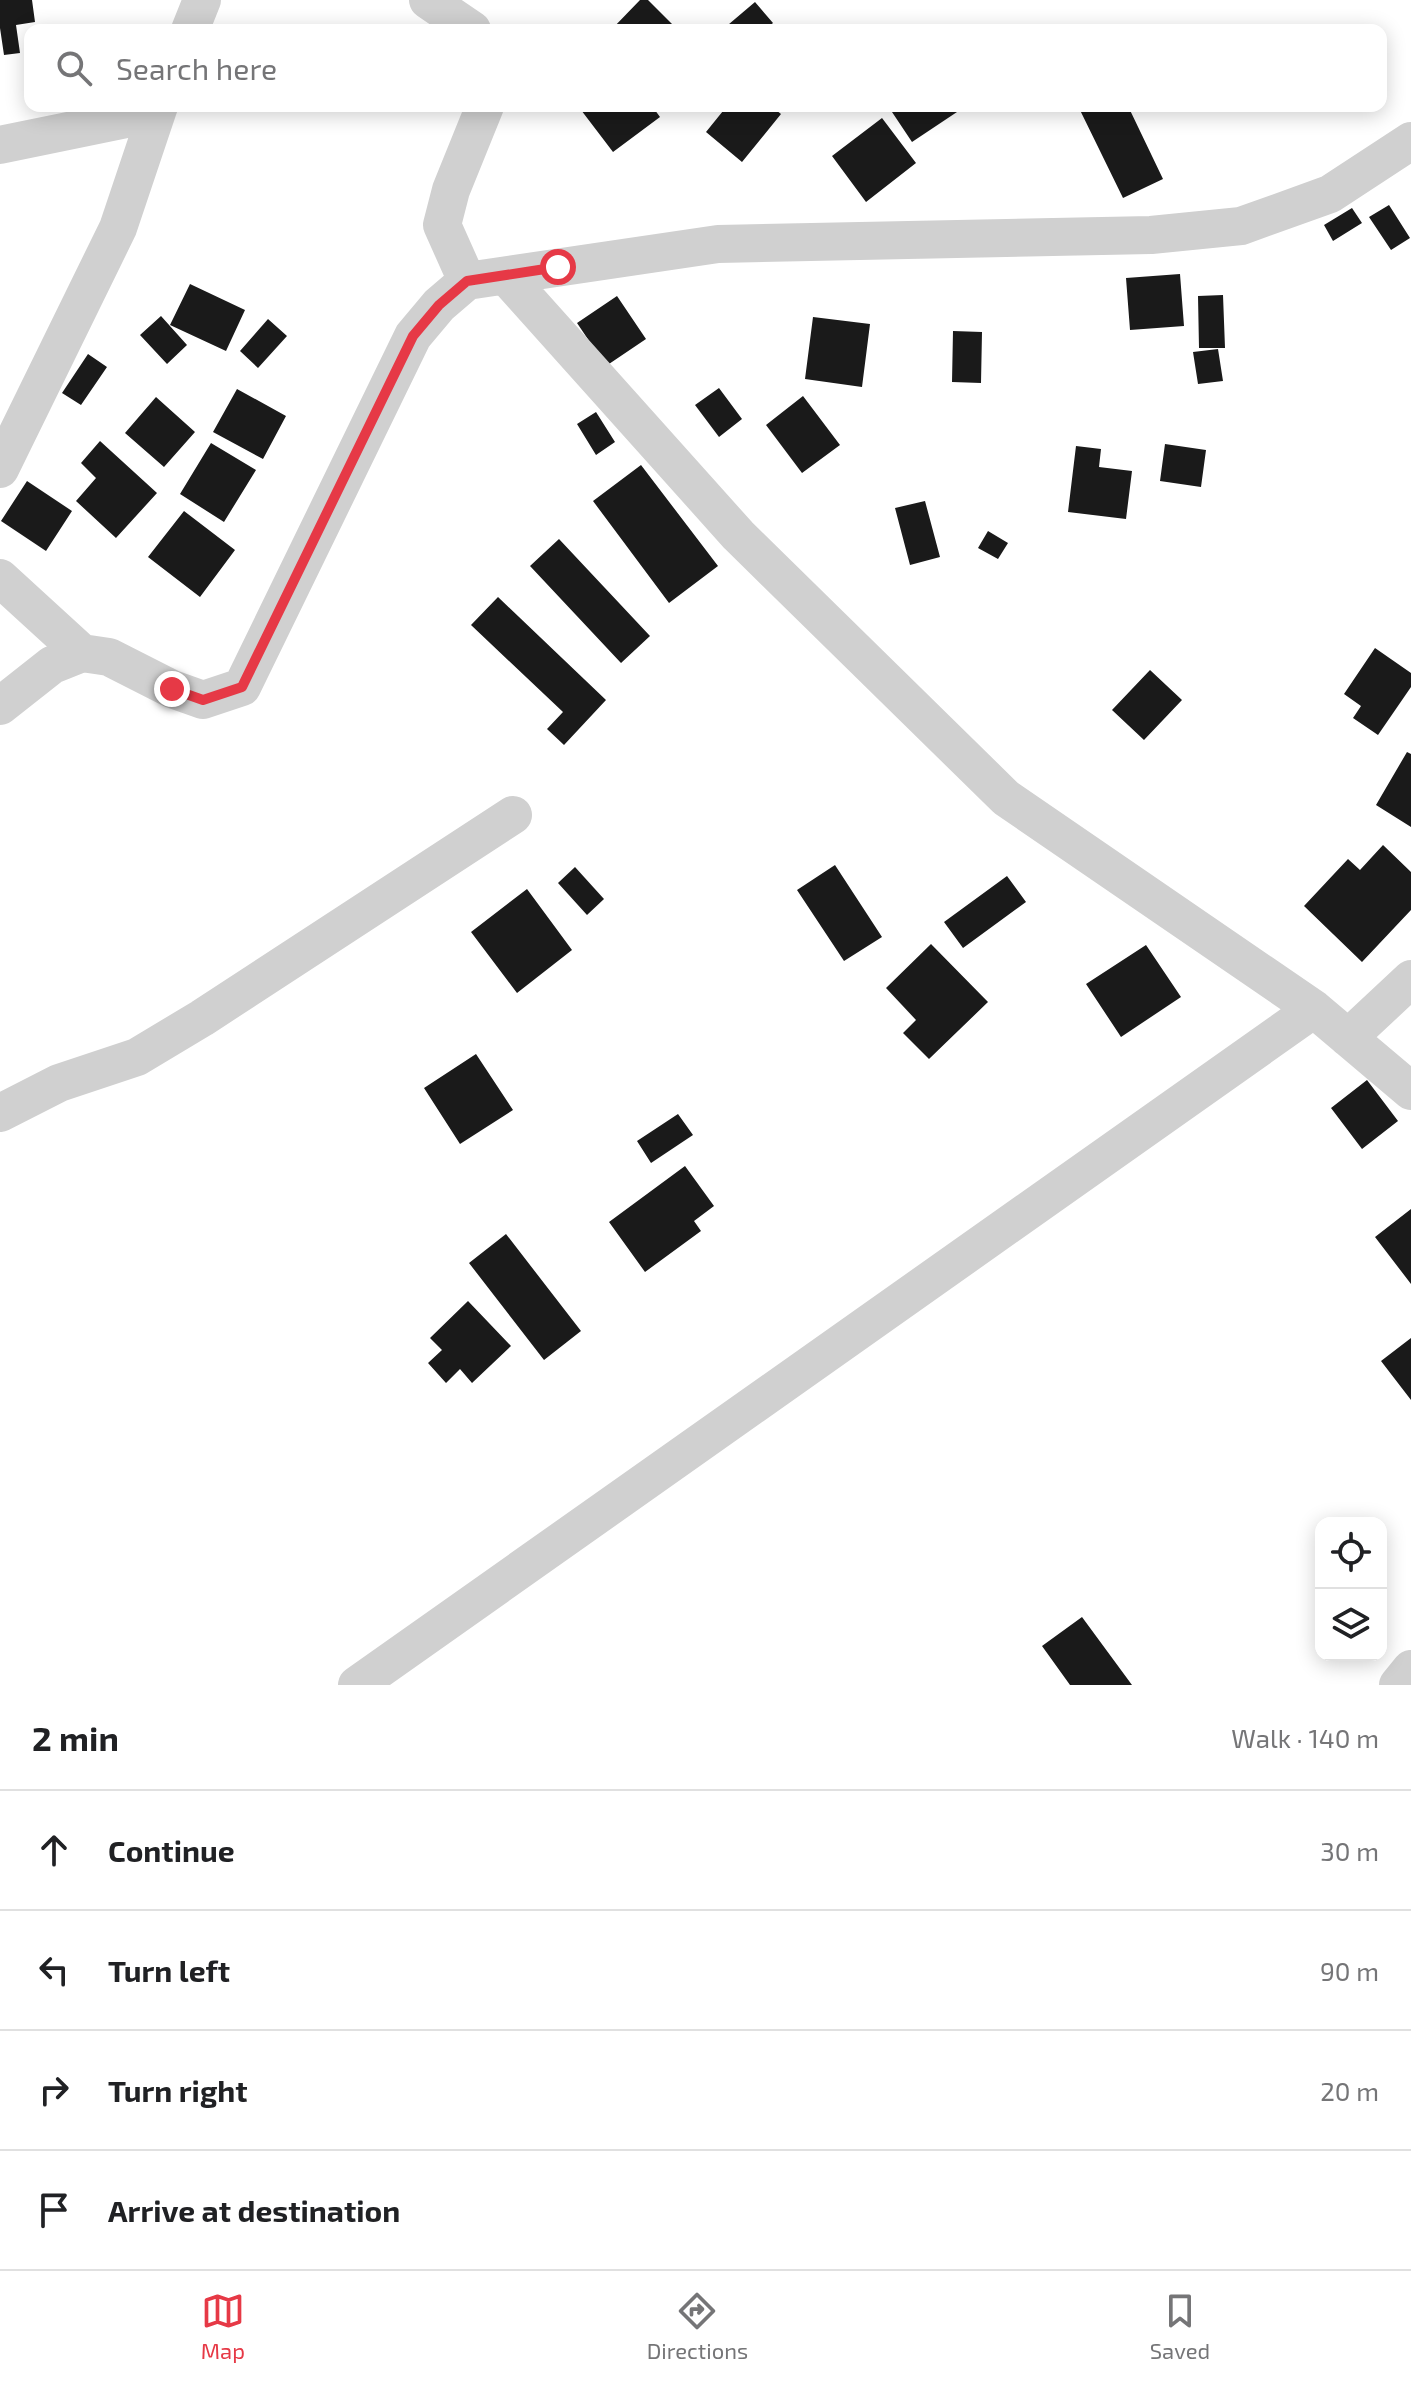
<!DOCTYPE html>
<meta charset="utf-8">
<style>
:root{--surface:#fff;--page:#f6f6f6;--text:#202124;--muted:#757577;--line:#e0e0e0;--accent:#e63946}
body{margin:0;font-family:"Exo 2",sans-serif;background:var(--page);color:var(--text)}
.controls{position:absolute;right:24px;bottom:24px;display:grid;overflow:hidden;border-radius:16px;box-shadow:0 4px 20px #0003}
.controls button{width:72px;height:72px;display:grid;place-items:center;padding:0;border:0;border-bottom:2px solid var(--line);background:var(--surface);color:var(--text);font:40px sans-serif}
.stop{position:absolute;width:24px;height:24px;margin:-18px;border:6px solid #e63946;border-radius:50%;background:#fff}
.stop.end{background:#e63946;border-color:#fff;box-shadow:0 2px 8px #0008}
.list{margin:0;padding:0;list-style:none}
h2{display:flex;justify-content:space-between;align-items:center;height:104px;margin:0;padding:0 32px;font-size:34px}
h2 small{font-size:26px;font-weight:400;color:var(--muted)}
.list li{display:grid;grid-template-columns:52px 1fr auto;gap:24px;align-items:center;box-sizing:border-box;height:120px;padding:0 32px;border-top:2px solid var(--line)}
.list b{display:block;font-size:30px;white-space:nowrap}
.list em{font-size:26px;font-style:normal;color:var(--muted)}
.icon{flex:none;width:44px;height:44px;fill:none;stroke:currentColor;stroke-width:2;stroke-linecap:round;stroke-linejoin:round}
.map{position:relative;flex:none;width:1411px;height:1685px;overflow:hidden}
.search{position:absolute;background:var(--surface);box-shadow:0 4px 20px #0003;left:24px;right:24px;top:24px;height:88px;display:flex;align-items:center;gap:20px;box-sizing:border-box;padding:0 28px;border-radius:16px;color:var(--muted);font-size:30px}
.sheet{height:584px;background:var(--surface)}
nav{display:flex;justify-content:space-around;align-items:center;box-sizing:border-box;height:112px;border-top:2px solid var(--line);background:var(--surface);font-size:22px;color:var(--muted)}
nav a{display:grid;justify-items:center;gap:4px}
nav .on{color:var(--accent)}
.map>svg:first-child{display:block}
.building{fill:#1a1a1a}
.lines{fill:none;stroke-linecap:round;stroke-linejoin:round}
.minor{stroke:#d0d0d0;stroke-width:38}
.route{stroke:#e63946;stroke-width:10}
</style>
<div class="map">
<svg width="1411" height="1685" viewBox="0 0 1411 1685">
<rect width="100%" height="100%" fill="#fff"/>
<!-- building -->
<path class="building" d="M0,0H32L35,22L16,25L20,53L4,55L0,28Z
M640,0H648L678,30H611Z
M755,2L773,23L765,30H722Z
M578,106H652L660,117L613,152Z
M727,106H771L781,114L742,162L706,132Z
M888,106H957L960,110L912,142Z
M1078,106H1128L1163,179L1123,198Z
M882,118L916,163L866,202L832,156Z
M1389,205L1410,238L1391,250L1369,217Z
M1352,208L1362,223L1333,241L1324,225Z
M1180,274L1184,326L1130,330L1126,278Z
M190,284L245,310L226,351L170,325Z
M1223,295L1225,348H1199L1198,296Z
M617,296L646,339L606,366L577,323Z
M161,316L187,345L167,364L140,335Z
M813,317L870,324L862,387L805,379Z
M268,319L287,336L258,368L240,351Z
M953,331L982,332L981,383L952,382Z
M1218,349L1223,381L1198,384L1193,352Z
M88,354L107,367L81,405L62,393Z
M719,388L742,419L719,437L695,405Z
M237,389L286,416L263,459L213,432Z
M803,396L840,445L802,473L766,425Z
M156,397L195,432L164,467L125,433Z
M596,412L615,442L596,455L577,424Z
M100,441L157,493L116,538L76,501L96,478L81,463Z
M211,443L256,470L224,522L180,494Z
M1165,444L1206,450L1201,487L1160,481Z
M1076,446L1101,449L1099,467L1132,471L1126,519L1068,512Z
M641,465L718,566L669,603L593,501Z
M27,481L72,511L46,551L1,521Z
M925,501L940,557L910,565L895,508Z
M184,511L235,550L200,597L148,557Z
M988,531L1008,543L998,559L978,548Z
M559,539L650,636L621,663L530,566Z
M498,597L606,700L564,745L547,729L563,712L471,625Z
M1375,648L1411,673V687L1378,735L1353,718L1361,706L1344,694Z
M1150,670L1182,700L1144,740L1112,710Z
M1407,752L1411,754V827L1376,805Z
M1383,845L1411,872V910L1362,962L1304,906L1348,859L1360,870Z
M835,865L882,937L844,961L797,890Z
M575,867L604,899L587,915L558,883Z
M1007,876L1026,902L963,948L944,922Z
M527,889L572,950L517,993L471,932Z
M931,944L988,1002L929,1059L903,1033L916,1020L886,988Z
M1146,945L1181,997L1121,1037L1086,984Z
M476,1054L513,1110L460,1144L424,1088Z
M1367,1080L1398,1121L1362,1149L1331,1108Z
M678,1114L693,1135L651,1163L637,1141Z
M685,1166L714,1206L694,1221L701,1231L645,1272L609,1222Z
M1411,1209V1284L1375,1237Z
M506,1234L581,1331L544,1360L469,1263Z
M468,1301L511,1346L472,1383L460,1369L446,1383L428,1363L442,1350L430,1338Z
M1411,1338V1400L1381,1361Z
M1082,1617L1132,1685H1070L1042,1646Z"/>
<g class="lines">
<!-- minor -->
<path class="minor" d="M428,0L472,30
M190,30L202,0
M0,145L156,113
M506,276L738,535L1006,798L1314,1009L1411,1091
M467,281L442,225L451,190L485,106
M0,469L118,228L159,106
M0,578L82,653
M0,706L52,665L82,653L109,657L172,689L203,700L242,687L413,336L439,305L467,281L718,244L1151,235L1241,226L1330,194L1411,141
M1348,1038L1411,979
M0,1113L59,1083L137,1057L202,1018L513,815
M357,1685L1314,1009
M1398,1685L1411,1669"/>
</g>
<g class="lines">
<!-- route -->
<path class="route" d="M172,689L203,700L242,687L413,336L439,305L467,281L558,267"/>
</g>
</svg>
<div class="controls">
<button><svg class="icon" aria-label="locate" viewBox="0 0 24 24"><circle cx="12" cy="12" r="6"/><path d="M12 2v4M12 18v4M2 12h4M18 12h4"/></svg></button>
<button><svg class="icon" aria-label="layers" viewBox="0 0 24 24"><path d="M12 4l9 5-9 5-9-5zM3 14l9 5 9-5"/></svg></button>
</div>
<div class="stop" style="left:558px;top:267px"></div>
<div class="stop end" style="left:172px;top:689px"></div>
<div class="search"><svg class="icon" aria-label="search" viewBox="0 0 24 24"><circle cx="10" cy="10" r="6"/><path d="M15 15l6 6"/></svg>Search here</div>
</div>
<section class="sheet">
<h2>2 min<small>Walk · 140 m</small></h2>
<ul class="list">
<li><svg class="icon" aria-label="ahead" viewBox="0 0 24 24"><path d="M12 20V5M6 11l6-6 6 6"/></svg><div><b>Continue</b></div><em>30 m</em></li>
<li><svg class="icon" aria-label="left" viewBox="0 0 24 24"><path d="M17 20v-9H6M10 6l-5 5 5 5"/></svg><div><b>Turn left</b></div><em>90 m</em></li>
<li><svg class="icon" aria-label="right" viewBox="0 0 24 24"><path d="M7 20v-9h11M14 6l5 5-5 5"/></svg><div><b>Turn right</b></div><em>20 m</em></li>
<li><svg class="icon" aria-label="arrive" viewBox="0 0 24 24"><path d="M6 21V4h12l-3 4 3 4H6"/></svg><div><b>Arrive at destination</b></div></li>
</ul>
</section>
<nav>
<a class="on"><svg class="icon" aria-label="map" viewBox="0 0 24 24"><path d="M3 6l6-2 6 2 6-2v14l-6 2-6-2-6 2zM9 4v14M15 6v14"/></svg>Map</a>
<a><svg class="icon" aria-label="directions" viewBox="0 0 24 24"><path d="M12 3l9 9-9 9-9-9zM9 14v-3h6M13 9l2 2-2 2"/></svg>Directions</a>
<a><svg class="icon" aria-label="saved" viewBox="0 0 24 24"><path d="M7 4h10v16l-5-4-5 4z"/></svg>Saved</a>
</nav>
